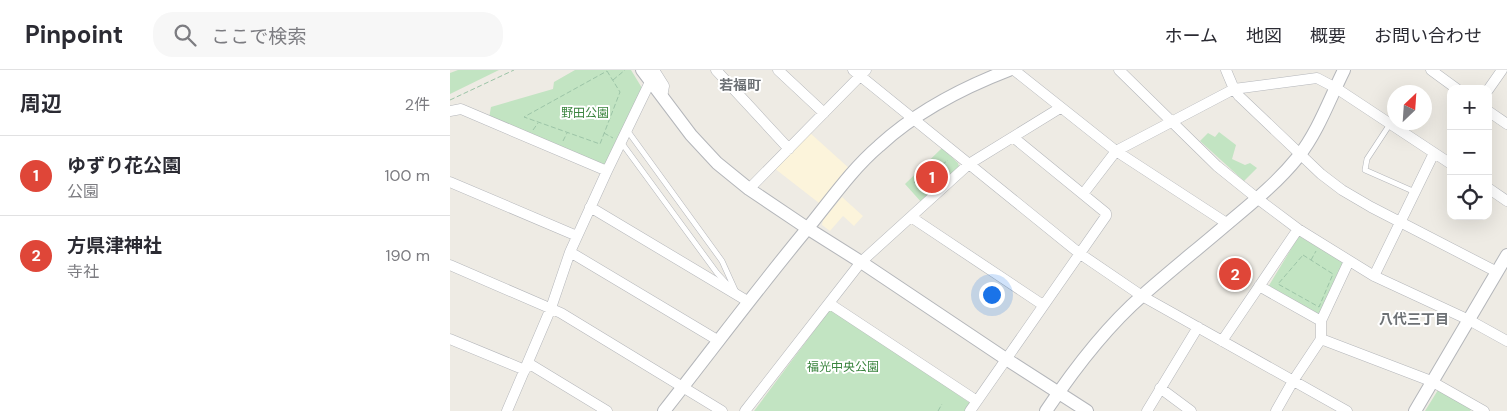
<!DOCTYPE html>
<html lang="ja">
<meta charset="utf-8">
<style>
:root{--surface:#fff;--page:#f7f7f7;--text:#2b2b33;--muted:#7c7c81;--line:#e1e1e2;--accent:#df4638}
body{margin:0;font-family:"DM Sans","Noto Sans JP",sans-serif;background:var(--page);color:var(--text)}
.controls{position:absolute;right:15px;top:15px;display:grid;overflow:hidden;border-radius:10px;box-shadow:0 5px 20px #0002}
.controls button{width:45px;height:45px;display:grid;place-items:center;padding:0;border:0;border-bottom:1px solid var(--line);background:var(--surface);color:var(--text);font:25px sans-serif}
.compass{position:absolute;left:937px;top:15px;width:45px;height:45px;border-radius:50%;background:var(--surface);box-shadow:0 5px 20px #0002;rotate:25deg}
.you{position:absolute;left:541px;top:224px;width:18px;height:18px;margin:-12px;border:4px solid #fff;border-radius:50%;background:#1a73e8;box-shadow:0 0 0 8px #1a73e833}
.badge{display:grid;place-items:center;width:32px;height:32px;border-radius:50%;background:var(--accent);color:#fff;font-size:16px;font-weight:700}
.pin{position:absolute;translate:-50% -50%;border:2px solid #fff;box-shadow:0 1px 5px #0006}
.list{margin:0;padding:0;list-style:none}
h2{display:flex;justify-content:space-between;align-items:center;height:65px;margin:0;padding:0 20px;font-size:21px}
h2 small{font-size:16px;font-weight:400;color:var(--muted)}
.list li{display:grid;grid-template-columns:32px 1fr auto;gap:15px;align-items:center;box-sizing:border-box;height:80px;padding:0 20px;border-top:1px solid var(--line)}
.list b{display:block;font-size:19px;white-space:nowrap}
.list p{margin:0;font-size:16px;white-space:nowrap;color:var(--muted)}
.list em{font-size:16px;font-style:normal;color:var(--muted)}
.icon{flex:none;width:28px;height:28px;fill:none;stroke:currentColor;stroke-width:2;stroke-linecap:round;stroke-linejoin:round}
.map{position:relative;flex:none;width:1057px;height:341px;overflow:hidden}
header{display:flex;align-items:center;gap:30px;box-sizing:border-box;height:70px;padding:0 25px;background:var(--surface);border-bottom:1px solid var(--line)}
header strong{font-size:24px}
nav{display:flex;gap:28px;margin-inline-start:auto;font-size:18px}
.search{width:350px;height:45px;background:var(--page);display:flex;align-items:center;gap:12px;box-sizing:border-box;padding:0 18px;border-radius:20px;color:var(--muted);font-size:19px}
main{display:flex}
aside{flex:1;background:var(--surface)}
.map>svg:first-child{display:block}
.commercial{fill:#fcf4db}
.green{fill:#c2e4c2}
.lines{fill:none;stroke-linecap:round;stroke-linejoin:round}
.service-casing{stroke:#b4b6ba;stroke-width:6}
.minor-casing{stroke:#b4b6ba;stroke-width:11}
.tertiary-casing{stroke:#b4b6ba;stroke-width:14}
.path{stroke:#9cc4a7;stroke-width:1;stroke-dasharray:5 2.5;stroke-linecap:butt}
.service{stroke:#fff;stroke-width:5}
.minor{stroke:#fff;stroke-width:10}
.tertiary{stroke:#fff;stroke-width:12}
.labels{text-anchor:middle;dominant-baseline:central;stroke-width:4;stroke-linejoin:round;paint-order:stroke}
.park-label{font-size:12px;fill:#3a843e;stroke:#fff}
.neighbourhood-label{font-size:14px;font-weight:bold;fill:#6d7175;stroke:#fff}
</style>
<header>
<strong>Pinpoint</strong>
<div class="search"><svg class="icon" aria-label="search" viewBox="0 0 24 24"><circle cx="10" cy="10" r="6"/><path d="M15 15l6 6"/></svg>ここで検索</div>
<nav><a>ホーム</a><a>地図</a><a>概要</a><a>お問い合わせ</a></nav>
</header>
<main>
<aside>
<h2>周辺<small>2件</small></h2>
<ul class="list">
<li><span class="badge">1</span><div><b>ゆずり花公園</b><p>公園</p></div><em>100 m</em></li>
<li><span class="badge">2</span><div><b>方県津神社</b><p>寺社</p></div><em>190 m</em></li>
</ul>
</aside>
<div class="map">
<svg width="1057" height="341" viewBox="0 0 1057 341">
<rect width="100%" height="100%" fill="#eeebe4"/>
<!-- commercial -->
<path class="commercial" d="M359,62L400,99L369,133L324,98Z
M392,127L413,146L404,156L393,146L380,161L372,155L373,150Z"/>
<!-- green -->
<path class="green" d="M8,0H49L0,24V3Z
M125,0H181L192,18L154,98L39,48L41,37L103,19L104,12Z
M769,62L786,75L782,89L795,95L800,93L807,98L794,111L750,71L758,63L765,67Z
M492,78L508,93L510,100L472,133L455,114Z
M849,166L894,193L871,245L818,217Z
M382,237L520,333L515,341H304Z
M988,320L1022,339L1020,341H975Z"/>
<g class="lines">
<defs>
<path id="service" d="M940,54L917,89L915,100L965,122
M177,60L272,191L286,222
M171,72L267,203L279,216"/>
<path id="minor" d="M204,0L214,16L212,27
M266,0L339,79
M328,0L374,43
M403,0L629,183L692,226L897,341
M564,0L666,81L778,154
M669,0L767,96L808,129L848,159L924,206L1019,250L1057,271
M776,0L784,19L789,26L871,104L892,120L921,137L1047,202
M981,0L1007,19
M1038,20L1052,0
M0,41L11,39L157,101
M1038,41L1057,54
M0,112L127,166
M1038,118L1057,131
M299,119L416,0
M633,124L666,81L784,19L867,8L886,18L1001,94
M140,137L299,232
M461,147L593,235
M120,182L269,271
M0,195L111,243L272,341
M924,206L984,83
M809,216L871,251
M380,234L527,331
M0,269L75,300
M871,269L981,311L1034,341
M772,271L848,159
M78,293L157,341
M710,318L741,341
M57,341L101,238L120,182L157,101L200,12
M295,341L411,192L519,94L610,38
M520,341L656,146V143L563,67
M697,341L748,257
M826,341L843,311L871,269V251L899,191"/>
<path id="tertiary" d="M192,0L241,65L267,93L299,119L357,158L411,192L556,289L637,341
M214,341C262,280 308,218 357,159C380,131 401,100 429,76C467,41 512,18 559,0
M596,341C624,299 655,258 693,225C720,201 749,178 777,154C802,133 827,113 848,87C868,62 880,28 894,0
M965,341L1057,185"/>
</defs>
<!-- service casing -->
<use href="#service" class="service-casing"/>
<!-- minor casing -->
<use href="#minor" class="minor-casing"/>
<!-- tertiary casing -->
<use href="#tertiary" class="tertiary-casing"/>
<!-- path -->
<path class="path" d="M157,1L170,22L150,74L74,47Z
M163,10L175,0
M0,30L64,0
M83,60L88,53
M154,63L163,68
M113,71L117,63
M486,91L499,102L477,122L464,112Z
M492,95L498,90
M853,185L883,204L869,237L828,214Z
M861,190L866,181
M488,341L492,334"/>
<!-- service -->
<use href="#service" class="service"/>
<!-- minor -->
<use href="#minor" class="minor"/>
<!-- tertiary -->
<use href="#tertiary" class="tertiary"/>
</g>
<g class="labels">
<!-- park labels -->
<g class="park-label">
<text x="135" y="43">野田公園</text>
<text x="393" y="297">福光中央公園</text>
</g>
<!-- neighbourhood labels -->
<g class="neighbourhood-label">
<text x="290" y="15">若福町</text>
<text x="964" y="249">八代三丁目</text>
</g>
</g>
</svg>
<div class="controls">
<button>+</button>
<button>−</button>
<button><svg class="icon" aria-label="locate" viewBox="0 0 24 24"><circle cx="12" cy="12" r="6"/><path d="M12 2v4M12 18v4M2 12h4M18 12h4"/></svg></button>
</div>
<svg class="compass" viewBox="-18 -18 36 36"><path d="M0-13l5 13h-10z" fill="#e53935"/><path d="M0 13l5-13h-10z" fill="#7c7c81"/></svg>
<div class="you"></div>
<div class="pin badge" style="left:482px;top:107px">1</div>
<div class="pin badge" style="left:785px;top:204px">2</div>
</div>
</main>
